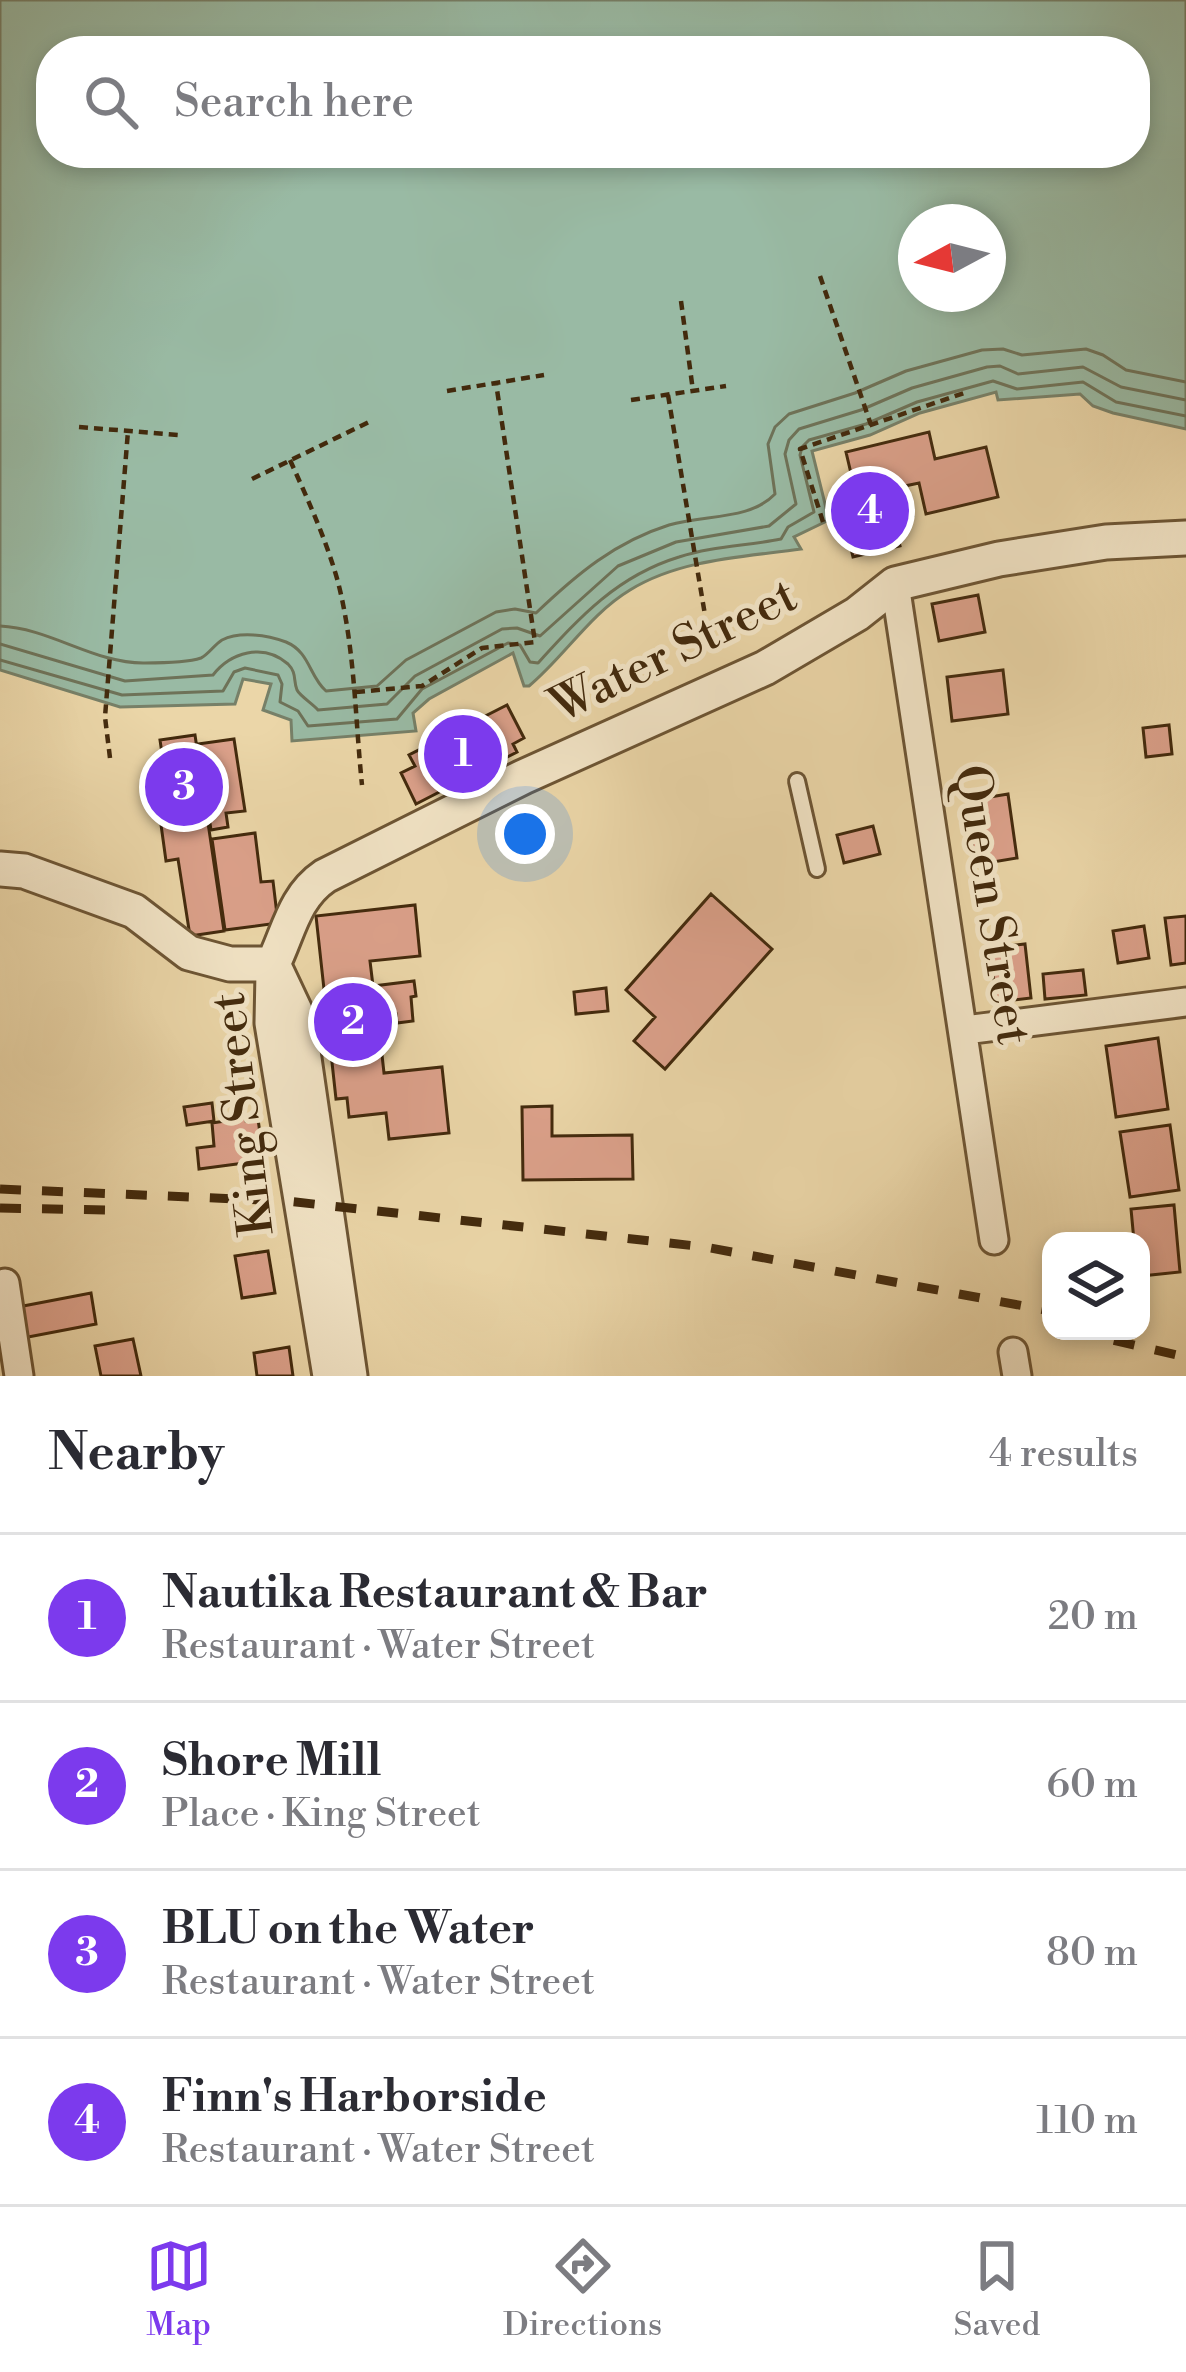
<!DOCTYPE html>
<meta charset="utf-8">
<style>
:root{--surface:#fff;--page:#f2f2f3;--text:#2b2b33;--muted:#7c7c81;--line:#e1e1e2;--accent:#7c3aed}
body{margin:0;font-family:"Libre Bodoni",serif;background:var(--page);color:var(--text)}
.controls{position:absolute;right:36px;bottom:36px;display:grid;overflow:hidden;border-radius:24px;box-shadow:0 6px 18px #0003}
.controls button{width:108px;height:108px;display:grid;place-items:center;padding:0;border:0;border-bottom:3px solid var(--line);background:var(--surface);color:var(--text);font:60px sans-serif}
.compass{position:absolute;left:898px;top:204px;width:108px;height:108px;border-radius:50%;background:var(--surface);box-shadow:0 6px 18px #0003;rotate:263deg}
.you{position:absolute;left:525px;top:834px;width:42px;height:42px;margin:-30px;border:9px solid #fff;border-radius:50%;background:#1a73e8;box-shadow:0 0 0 18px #1a73e833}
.badge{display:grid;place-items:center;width:78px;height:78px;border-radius:50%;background:var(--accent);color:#fff;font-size:39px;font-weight:700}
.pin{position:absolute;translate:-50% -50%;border:6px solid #fff;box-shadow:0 3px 12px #0006}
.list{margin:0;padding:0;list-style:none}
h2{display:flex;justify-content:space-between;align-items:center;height:156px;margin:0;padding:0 48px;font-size:51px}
h2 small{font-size:39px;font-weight:400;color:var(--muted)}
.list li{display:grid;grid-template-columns:78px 1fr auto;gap:36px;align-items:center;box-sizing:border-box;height:168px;padding:0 48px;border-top:3px solid var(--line)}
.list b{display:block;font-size:45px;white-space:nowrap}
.list p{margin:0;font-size:39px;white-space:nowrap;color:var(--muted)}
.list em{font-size:39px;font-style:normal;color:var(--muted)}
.icon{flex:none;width:66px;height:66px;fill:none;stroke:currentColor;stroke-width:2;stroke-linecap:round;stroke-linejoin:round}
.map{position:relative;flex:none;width:1186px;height:1376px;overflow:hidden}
.search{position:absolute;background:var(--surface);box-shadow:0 6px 18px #0003;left:36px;right:36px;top:36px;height:132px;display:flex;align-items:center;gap:30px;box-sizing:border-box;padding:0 42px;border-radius:48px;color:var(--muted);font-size:45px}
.sheet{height:828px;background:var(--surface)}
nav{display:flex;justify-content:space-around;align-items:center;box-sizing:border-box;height:168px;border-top:3px solid var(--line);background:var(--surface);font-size:33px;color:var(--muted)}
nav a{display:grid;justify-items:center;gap:6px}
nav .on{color:var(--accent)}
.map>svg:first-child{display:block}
.water{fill:#99baa4;stroke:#778068;stroke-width:3;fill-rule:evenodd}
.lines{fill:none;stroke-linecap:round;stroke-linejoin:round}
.shore{stroke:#6e7258;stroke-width:3}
.building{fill:#dca18b;stroke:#432a0d;stroke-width:3}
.service-casing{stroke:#6d5534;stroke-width:20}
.minor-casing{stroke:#6d5534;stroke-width:33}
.tertiary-casing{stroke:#6d5534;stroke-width:39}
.path{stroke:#432a0d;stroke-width:4.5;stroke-dasharray:9 6;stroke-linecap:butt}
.service{stroke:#f2e4c6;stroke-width:14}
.minor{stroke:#f2e4c6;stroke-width:27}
.tertiary{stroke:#f2e4c6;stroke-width:33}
.rail{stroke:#432a0d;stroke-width:9;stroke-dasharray:21 21;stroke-linecap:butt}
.labels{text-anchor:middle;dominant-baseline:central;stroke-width:10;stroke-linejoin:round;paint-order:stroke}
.street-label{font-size:48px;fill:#432a0d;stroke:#f2e4c6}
</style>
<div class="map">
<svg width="1186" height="1376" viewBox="0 0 1186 1376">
<rect width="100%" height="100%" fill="#ebd6a8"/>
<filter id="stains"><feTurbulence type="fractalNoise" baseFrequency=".00167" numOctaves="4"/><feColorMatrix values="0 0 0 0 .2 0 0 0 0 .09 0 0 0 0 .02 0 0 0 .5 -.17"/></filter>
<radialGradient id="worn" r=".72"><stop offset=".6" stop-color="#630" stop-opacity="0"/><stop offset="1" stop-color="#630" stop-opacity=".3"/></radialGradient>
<!-- water -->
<path class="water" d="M0,0H1186V429L1113,413L1093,406L1080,394L998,400L996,392L920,413L870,435L812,451L829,520L794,537L801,549C744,557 680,559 630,590C590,614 564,657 529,686H524L513,653L429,699L413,713L416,731L292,741L291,720L263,710L271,684L243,679L235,704L120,707L0,670ZM51,51H1135V153H51ZM916,222H988V294H916Z"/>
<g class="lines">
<!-- shore -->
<path class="shore" d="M0,626C50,628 95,664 145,663C160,663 186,663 201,658C208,655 214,645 222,640C240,631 267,635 286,642C310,652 309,676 326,691L377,686L406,660L496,612L515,609L536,613C577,574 615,542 669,525C705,514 749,521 775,494L768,444L775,427L789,414L855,393L906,371L982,350L1003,349L1022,355L1086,349L1103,355L1126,370L1186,382
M0,644L125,681L213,675C230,653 263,642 288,664C297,673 293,680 297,690C300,696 313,704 318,710L387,704L415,676L502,629L517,628L540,636L618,566L676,542L769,526L796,504L785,454L789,440L799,429L861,410L912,388L987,367L1000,366L1018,374L1083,367L1121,387L1186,400
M0,660L122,695L223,691L234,672L245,668L278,675L282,684L280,702L298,711L308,726L397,719L422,689L508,643L520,645L530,662L538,663C580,617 617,576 679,557C712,546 747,546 781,539L788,527L814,512L800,455L802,447L809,440L866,424L917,402L993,381L1017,389L1083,382L1116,402L1186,416"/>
</g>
<!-- building -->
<path class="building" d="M929,432L935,459L986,447L998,497L926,514L919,483L905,486L913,516L894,521L900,546L853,557L836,486L853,482L846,452Z
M978,595L985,632L939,641L932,604Z
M1003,670L1008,714L952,721L947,677Z
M507,705L524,738L513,744L517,752L416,804L401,773L415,766L409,755Z
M1169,725L1172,754L1146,757L1143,728Z
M195,735L224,931L190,936L178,859L166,861L158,803L169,801L160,740Z
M234,739L245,811L226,813L228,827L211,830L198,744Z
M1008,794L1017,858L975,865L969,825L976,824L972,800Z
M873,826L880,854L844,863L837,835Z
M255,833L261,882L273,881L278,923L225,930L212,839Z
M711,894L772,949L665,1069L634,1041L655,1017L626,990Z
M415,905L420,956L370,961L373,986L414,981L416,996L411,997L413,1021L397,1023L396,1014L385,1015L383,1000L376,1001L384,1073L442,1067L449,1133L389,1139L386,1113L349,1117L347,1098L336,1099L316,916Z
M1186,916V963L1171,965L1165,918Z
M1144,926L1149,958L1118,963L1113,931Z
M1025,944L1031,998L996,1002L990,948Z
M1083,970L1086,995L1045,999L1043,974Z
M606,988L608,1011L576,1014L574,992Z
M1158,1038L1168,1109L1116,1117L1106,1046Z
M212,1103L214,1121L187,1125L184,1107Z
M552,1106V1136L632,1135L633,1179L523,1180L522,1107Z
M245,1118L246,1121L258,1119L263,1155L251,1157L252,1162L199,1169L197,1148L214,1146L212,1123Z
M1170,1125L1179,1190L1130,1197L1120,1132Z
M1174,1205L1180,1272L1141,1276V1241H1134L1131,1209Z
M268,1251L275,1293L242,1298L235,1256Z
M91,1293L96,1324L23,1338L18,1307Z
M133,1339L141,1376H101L95,1346Z
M289,1347L293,1376H257L254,1353Z"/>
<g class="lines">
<defs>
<path id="service" d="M797,781L817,869"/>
<path id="minor" d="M895,584L994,1240
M965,1030L1186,1002
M5,1283L19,1376
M1013,1352L1017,1376"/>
<path id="tertiary" d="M0,869L24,871L134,911L189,953L230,964H273C289,931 294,897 325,876L523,777L765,668L857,614L895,584L999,559L1106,542L1186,538
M273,964L298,1017L350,1376
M273,972L272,1023L330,1376"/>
</defs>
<!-- service casing -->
<use href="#service" class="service-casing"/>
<!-- minor casing -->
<use href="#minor" class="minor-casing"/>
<!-- tertiary casing -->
<use href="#tertiary" class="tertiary-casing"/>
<!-- path -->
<path class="path" d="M820,276L871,425
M681,301L693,391
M447,391L544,375
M668,395L705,615
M631,400L726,386
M79,427L179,435
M290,460C308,500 326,539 338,582C355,649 355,717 362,785
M252,479L369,422
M823,522L800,449L967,392
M356,692L422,686L482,648L535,642L496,383
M110,758L105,717L128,431"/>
<!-- service -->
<use href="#service" class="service"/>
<!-- minor -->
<use href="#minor" class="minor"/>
<!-- tertiary -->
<use href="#tertiary" class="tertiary"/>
<!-- rail -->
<path class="rail" d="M0,1189L286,1201L705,1247L1051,1311
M0,1208L108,1210
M1073,1331L1186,1357"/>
</g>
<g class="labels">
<!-- street labels -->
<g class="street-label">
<text transform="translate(674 652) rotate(-26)">Water Street</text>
<text transform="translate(991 905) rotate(81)">Queen Street</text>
<text transform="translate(244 1114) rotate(-97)">King Street</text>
</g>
</g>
<rect width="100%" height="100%" filter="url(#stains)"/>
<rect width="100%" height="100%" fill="url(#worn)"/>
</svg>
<div class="controls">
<button><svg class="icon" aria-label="layers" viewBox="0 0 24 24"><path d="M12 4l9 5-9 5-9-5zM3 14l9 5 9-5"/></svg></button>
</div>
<svg class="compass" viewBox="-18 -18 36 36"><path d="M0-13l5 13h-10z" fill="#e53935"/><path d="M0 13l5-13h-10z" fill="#7c7c81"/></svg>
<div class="you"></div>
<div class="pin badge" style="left:463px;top:754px">1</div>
<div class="pin badge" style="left:353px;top:1022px">2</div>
<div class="pin badge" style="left:184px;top:787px">3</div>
<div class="pin badge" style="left:870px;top:511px">4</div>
<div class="search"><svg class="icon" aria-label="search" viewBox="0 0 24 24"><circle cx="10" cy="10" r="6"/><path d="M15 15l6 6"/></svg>Search here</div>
</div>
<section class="sheet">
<h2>Nearby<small>4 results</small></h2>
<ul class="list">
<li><span class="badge">1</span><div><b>Nautika Restaurant &amp; Bar</b><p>Restaurant · Water Street</p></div><em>20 m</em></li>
<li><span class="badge">2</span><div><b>Shore Mill</b><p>Place · King Street</p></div><em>60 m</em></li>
<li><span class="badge">3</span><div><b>BLU on the Water</b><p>Restaurant · Water Street</p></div><em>80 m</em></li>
<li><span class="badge">4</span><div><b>Finn's Harborside</b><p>Restaurant · Water Street</p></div><em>110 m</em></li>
</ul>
</section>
<nav>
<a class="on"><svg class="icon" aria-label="map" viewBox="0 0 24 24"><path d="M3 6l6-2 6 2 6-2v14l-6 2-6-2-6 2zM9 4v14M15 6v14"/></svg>Map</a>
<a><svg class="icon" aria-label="directions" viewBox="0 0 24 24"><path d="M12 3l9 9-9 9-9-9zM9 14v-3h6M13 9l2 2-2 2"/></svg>Directions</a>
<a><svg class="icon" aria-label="saved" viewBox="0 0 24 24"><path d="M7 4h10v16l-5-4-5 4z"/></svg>Saved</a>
</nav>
